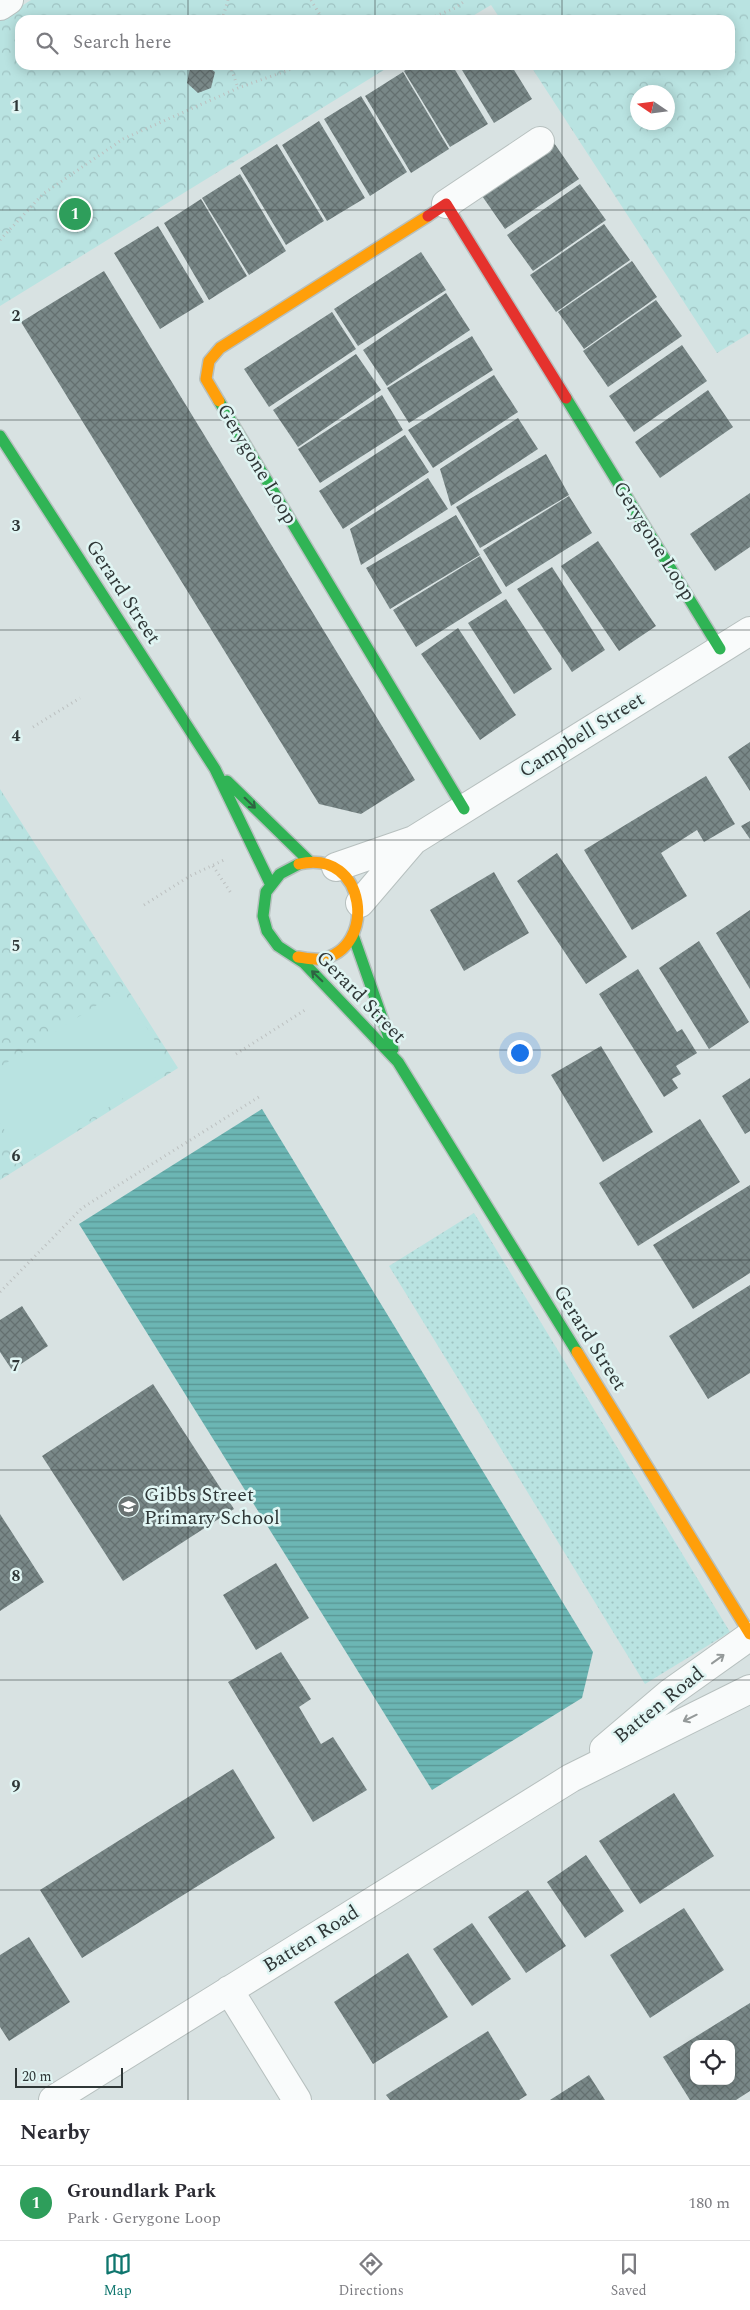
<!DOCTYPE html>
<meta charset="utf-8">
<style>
:root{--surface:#fff;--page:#f2f2f3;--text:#2b2b33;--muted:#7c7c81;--line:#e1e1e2;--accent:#0f766e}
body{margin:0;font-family:Spectral,serif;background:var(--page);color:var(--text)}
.controls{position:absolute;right:15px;bottom:15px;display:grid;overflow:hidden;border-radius:10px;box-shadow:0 2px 12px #0003}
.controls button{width:45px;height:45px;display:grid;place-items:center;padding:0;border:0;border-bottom:1px solid var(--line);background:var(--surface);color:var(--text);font:25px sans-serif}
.compass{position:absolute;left:630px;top:85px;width:45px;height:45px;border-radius:50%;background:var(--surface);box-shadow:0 2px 12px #0003;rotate:283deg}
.scale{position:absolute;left:15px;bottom:12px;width:108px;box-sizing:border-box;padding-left:5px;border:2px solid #2f3737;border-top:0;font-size:14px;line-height:18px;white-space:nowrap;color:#2f3737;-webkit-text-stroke:4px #e0f5f3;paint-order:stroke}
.you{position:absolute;left:519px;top:1052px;width:18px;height:18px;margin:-12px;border:4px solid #fff;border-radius:50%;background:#1a73e8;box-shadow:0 0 0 8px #1a73e833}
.badge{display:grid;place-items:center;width:32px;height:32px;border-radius:50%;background:var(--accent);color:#fff;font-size:16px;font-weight:700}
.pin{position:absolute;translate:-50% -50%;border:2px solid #fff;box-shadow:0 1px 5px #0006}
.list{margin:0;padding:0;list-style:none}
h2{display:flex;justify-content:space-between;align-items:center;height:65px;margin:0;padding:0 20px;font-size:21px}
h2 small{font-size:16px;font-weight:400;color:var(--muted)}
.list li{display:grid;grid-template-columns:32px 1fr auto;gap:15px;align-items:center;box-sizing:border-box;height:75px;padding:0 20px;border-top:1px solid var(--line)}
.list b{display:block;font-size:19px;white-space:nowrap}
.list p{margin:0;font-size:16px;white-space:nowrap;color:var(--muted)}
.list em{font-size:16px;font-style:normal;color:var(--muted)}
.icon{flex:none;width:28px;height:28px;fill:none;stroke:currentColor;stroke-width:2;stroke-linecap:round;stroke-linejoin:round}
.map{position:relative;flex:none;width:750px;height:2100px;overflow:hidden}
.search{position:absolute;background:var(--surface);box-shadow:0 2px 12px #0003;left:15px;right:15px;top:15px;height:55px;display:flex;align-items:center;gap:12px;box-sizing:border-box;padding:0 18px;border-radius:15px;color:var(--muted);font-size:19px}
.sheet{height:140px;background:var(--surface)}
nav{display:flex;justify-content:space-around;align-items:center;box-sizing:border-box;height:70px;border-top:1px solid var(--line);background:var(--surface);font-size:14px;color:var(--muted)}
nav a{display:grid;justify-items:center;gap:2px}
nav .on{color:var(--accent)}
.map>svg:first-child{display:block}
.grass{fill:url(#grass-dots)}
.park{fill:url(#park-crowns);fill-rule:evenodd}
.pitch{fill:#b9e3e1}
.water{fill:url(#water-rules)}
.building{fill:url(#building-cross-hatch);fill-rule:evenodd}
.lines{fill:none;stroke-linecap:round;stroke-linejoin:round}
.street-casing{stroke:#b7c0bf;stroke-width:30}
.fast-casing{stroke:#b7c0bf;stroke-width:14}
.slow-casing{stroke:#b7c0bf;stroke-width:14}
.jam-casing{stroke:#b7c0bf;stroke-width:14}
.path{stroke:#bcc0c0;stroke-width:3;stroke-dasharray:1 4;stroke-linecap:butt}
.street{stroke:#f9fbfb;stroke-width:28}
.fast{stroke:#30b455;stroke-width:11}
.slow{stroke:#ff9f0a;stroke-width:11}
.jam{stroke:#e5322d;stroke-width:11}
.oneway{stroke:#2f6342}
.oneway2{stroke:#949999}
.grid{fill:none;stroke:#2f3737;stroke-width:1;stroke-opacity:0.55}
.labels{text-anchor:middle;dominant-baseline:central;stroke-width:5;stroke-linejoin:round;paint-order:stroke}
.street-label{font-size:20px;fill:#2f3737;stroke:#e0f5f3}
.poi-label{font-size:20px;fill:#2f3737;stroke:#e0f5f3;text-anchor:start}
.grid-label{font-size:16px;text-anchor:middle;font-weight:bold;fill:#2f3737;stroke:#e0f5f3;stroke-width:5;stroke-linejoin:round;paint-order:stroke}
</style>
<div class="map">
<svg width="750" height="2100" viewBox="0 0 750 2100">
<defs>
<pattern id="grass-dots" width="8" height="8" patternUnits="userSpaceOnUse" patternTransform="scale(1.25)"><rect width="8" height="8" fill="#b9e3e1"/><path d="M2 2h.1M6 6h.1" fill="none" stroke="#9fc3c2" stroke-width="1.8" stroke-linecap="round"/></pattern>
<pattern id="park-crowns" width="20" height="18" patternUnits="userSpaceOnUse" patternTransform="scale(1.25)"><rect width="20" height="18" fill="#b9e3e1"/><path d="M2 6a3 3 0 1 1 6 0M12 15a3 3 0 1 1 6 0" fill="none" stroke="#9fc3c2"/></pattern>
<pattern id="water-rules" width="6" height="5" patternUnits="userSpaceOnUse" patternTransform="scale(1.25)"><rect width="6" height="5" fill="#6cb6b4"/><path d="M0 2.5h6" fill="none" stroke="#599593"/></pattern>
<pattern id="building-cross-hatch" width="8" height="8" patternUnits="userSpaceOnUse" patternTransform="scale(1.25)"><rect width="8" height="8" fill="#798888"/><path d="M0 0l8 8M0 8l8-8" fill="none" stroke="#647070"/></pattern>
</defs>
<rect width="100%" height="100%" fill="#d8e2e2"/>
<!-- grass -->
<path class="grass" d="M474,1213L730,1632L645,1684L389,1266Z"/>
<!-- park -->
<path class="park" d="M31,0H750V333L717,353L530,65H730V20H501L491,5L466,20H20V65H392L0,306V20ZM638,92H668V122H638Z
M0,789L178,1068L0,1180Z"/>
<!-- pitch -->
<path class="pitch" d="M122,989L172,1067L24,1161L0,1123V1067Z"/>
<!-- water -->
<path class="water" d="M262,1109L593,1652L582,1698L432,1790L79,1224Z"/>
<!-- building -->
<path class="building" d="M200,65H206L215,72L211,88L198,93L187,83L190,68Z
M413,65H452L488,124L450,147L404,71Z
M459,65H511L532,99L494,123Z
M403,72L449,149L411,173L365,96Z
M361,96L407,172L370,196L324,119Z
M319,121L365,198L327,221L282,145Z
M554,143L579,179L505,229L480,193Z
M277,144L324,221L286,245L240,168Z
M240,174L286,251L249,275L202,198Z
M580,184L606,220L533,271L507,235Z
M201,199L247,276L209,300L164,223Z
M604,224L630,260L556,312L530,275Z
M158,226L204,302L160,329L114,253Z
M421,252L446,290L358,346L334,309Z
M632,261L657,297L584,349L558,312Z
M104,271L415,780L361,814L319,804L21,322Z
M446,293L470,330L387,386L363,350Z
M656,300L682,336L608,387L583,351Z
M332,312L356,349L269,407L244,369Z
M472,336L493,370L409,423L387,388Z
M682,345L707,381L634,432L609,396Z
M356,354L381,390L298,447L273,410Z
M494,375L518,412L433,468L408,430Z
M708,390L733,427L660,478L635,442Z
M382,395L403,430L320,483L298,449Z
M518,418L538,449L451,506L440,469Z
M405,435L429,472L343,529L319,491Z
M546,454L569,495L480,548L456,507Z
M428,478L448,509L361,565L350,529Z
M750,493V547L715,571L690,534Z
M569,496L592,533L506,587L483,550Z
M456,515L480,555L390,609L366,568Z
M598,541L656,626L619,651L561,566Z
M480,556L502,593L416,647L393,610Z
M552,567L605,650L572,672L517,589Z
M506,599L552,669L514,694L468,623Z
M458,628L516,715L480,740L421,654Z
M750,742V791L728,757Z
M706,776L735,824L704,842L697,830L661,853L687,896L632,930L584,850Z
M750,821V839L741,826Z
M557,853L627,957L586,984L517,881Z
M494,872L529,933L464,971L430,910Z
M750,910V989L716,933Z
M699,941L749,1022L709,1049L659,968Z
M638,969L677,1032L682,1029L697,1053L676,1066L681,1074L672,1079L678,1088L664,1097L599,994Z
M601,1046L653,1132L603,1162L551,1075Z
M750,1078V1131L745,1134L722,1096Z
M700,1119L740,1182L638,1246L599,1183Z
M750,1185V1273L693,1309L653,1245Z
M750,1285V1373L708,1399L669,1336Z
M22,1306L48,1346L12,1370L0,1352V1320Z
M153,1384L234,1509L123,1581L42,1456Z
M0,1514L44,1582L0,1611Z
M276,1563L309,1618L256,1650L223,1595Z
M281,1652L311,1699L299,1707L321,1744L333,1737L367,1790L313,1822L228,1682Z
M233,1769L275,1838L82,1958L40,1890Z
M674,1793L714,1856L640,1904L599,1841Z
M586,1855L624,1911L585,1938L547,1882Z
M528,1890L566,1946L526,1973L488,1917Z
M684,1908L724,1970L650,2018L610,1955Z
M472,1923L511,1979L472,2006L433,1949Z
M29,1937L70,2002L9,2041L0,2027V1955Z
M408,1953L448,2017L373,2064L334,2002Z
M750,2003V2091L736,2100H690L663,2057ZM694,2044H731V2081H694Z
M488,2031L527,2095L519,2100H390L386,2095Z
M589,2075L605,2100H550Z"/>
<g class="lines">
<defs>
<path id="street" d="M0,6L9,0
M446,204L540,141
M336,867L414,840L750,631
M360,903L413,841
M604,1749L670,1693L750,1636
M229,1990L297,2100
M53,2100L571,1778L750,1689"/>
<path id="fast" d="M566,398L720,649
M219,401L464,809
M0,436L215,769L270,883
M227,781L310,862
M299,864L280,874L266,892L263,916L267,931L278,946L304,963L398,1062L577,1352
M353,935L393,1049"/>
<path id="slow" d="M219,401L206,379L209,361L220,348L428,216
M298,957C305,958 314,960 321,959C378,949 367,848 299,864
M577,1352L750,1634"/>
<path id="jam" d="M428,216L446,204L566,398"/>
</defs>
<!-- street casing -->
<use href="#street" class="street-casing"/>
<!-- fast casing -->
<use href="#fast" class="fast-casing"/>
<!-- slow casing -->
<use href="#slow" class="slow-casing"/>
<!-- jam casing -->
<use href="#jam" class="jam-casing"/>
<!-- path -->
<path class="path" d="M311,0L323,20
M222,20L228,0
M426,20L455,8L466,0
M230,65L238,88
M0,240L43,194L123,139L238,88L303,65
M33,727L80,698
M213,866L231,893
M144,905L190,876L224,860
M236,1054L305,1010
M0,1292L82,1208L262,1095"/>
<!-- street -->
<use href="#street" class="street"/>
<!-- fast -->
<use href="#fast" class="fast"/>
<!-- slow -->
<use href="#slow" class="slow"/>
<!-- jam -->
<use href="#jam" class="jam"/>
</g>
<!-- one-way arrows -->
<defs><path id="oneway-shaft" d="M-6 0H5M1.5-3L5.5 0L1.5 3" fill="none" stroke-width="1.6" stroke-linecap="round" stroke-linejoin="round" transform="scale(1.25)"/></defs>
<g class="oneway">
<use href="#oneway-shaft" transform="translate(250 803) rotate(44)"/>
<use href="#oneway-shaft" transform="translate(317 976) rotate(-136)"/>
</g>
<g class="oneway2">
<use href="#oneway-shaft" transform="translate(718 1659) rotate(-36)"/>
<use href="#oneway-shaft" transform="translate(690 1718) rotate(154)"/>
</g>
<!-- grid -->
<path class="grid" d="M188,0V20M375,0V20M562,0V20M188,65V2100M375,65V2100M562,65V2100M0,210H750M0,420H750M0,630H750M0,840H750M0,1050H750M0,1260H750M0,1470H750M0,1680H750M0,1890H750"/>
<!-- icons -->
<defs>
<symbol id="school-disc" viewBox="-11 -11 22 22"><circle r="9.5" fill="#6a7373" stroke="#e0f5f3"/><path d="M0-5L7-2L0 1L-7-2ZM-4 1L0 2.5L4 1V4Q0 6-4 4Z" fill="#fff"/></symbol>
</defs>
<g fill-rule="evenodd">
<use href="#school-disc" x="116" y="1494" width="25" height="25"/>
</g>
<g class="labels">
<!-- street labels -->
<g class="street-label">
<text transform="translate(257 464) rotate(59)">Gerygone Loop</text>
<text transform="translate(654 541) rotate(58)">Gerygone Loop</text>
<text transform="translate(123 592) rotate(57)">Gerard Street</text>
<text transform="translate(582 735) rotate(-32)">Campbell Street</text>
<text transform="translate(361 997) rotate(46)">Gerard Street</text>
<text transform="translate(590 1338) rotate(58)">Gerard Street</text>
<text transform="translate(659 1705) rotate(-39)">Batten Road</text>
<text transform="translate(311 1939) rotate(-32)">Batten Road</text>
</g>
<!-- poi labels -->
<g class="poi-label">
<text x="144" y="1495">Gibbs Street<tspan x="144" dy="23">Primary School</tspan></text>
</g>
</g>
<g class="grid-label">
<text x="16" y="111">1</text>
<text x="16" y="321">2</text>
<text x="16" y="531">3</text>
<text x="16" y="741">4</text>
<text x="16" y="951">5</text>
<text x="16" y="1161">6</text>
<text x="16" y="1371">7</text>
<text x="16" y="1581">8</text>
<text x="16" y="1791">9</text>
</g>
</svg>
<div class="controls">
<button><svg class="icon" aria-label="locate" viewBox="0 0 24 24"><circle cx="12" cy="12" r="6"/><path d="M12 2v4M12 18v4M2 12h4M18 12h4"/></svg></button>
</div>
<svg class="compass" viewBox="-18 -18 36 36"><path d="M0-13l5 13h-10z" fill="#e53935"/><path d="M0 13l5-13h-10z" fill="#7c7c81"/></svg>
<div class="scale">20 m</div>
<div class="you"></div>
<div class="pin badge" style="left:75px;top:214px;background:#2e9e5b">1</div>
<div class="search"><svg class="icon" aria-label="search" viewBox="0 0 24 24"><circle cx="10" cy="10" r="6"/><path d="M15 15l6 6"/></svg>Search here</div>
</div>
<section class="sheet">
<h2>Nearby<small></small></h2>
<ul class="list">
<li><span class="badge" style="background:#2e9e5b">1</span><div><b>Groundlark Park</b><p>Park · Gerygone Loop</p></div><em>180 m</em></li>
</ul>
</section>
<nav>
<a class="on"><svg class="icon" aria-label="map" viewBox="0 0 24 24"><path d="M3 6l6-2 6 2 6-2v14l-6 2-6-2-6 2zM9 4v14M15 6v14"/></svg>Map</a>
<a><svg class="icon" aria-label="directions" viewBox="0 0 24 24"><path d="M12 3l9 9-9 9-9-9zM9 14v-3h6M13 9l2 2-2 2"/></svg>Directions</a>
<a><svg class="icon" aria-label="saved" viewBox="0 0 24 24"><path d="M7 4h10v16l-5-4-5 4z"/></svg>Saved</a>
</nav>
